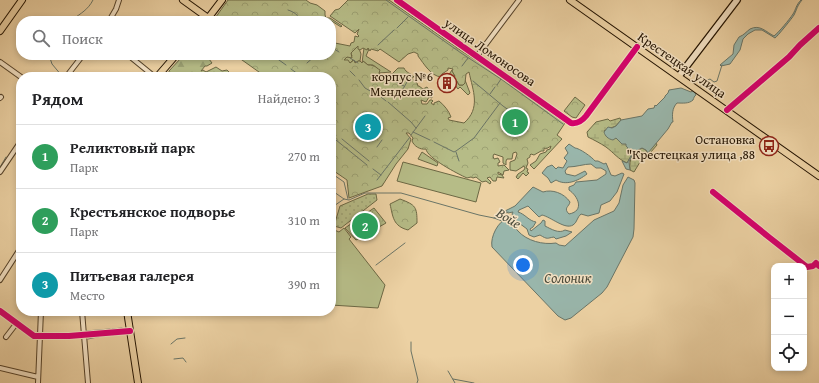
<!DOCTYPE html>
<html lang="ru">
<meta charset="utf-8">
<style>
:root{--surface:#fff;--page:#f6f6f6;--text:#202124;--muted:#757577;--line:#e0e0e0;--accent:#ea580c}
body{margin:0;font-family:"Gentium Book Plus",serif;background:var(--page);color:var(--text)}
.controls{position:absolute;right:12px;bottom:12px;display:grid;overflow:hidden;border-radius:8px;box-shadow:0 2px 6px #0003}
.controls button{width:36px;height:36px;display:grid;place-items:center;padding:0;border:0;border-bottom:1px solid var(--line);background:var(--surface);color:var(--text);font:20px sans-serif}
.you{position:absolute;left:523px;top:265px;width:14px;height:14px;margin:-10px;border:3px solid #fff;border-radius:50%;background:#1a73e8;box-shadow:0 0 0 6px #1a73e833}
.badge{display:grid;place-items:center;width:26px;height:26px;border-radius:50%;background:var(--accent);color:#fff;font-size:13px;font-weight:700}
.pin{position:absolute;translate:-50% -50%;border:2px solid #fff;box-shadow:0 1px 4px #0006}
.list{margin:0;padding:0;list-style:none}
h2{display:flex;justify-content:space-between;align-items:center;height:52px;margin:0;padding:0 16px;font-size:17px}
h2 small{font-size:13px;font-weight:400;color:var(--muted)}
.list li{display:grid;grid-template-columns:26px 1fr auto;gap:12px;align-items:center;box-sizing:border-box;height:64px;padding:0 16px;border-top:1px solid var(--line)}
.list b{display:block;font-size:15px;white-space:nowrap}
.list p{margin:0;font-size:13px;white-space:nowrap;color:var(--muted)}
.list em{font-size:13px;font-style:normal;color:var(--muted)}
.icon{flex:none;width:22px;height:22px;fill:none;stroke:currentColor;stroke-width:2;stroke-linecap:round;stroke-linejoin:round}
.map{position:relative;flex:none;width:819px;height:383px;overflow:hidden}
.search{position:absolute;background:var(--surface);box-shadow:0 2px 6px #0003;left:16px;top:16px;width:320px;height:44px;display:flex;align-items:center;gap:10px;box-sizing:border-box;padding:0 14px;border-radius:16px;color:var(--muted);font-size:15px}
.panel{position:absolute;background:var(--surface);box-shadow:0 2px 6px #0003;left:16px;top:72px;width:320px;height:244px;border-radius:16px}
.map>svg:first-child{display:block}
.grass{fill:#b6bc87;stroke:#6c6844}
.forest{fill:url(#forest-firs);stroke:#6c6844}
.wetland{fill:url(#wetland-marsh);stroke:#6c6844}
.park{fill:url(#park-crowns);stroke:#6c6844;fill-rule:evenodd}
.garden{fill:url(#garden-dots);stroke:#6c6844}
.water{fill:#99b6ab;stroke:#6a7567}
.lines{fill:none;stroke-linecap:round;stroke-linejoin:round}
.stream{stroke:#6a7567;stroke-width:1}
.minor-casing{stroke:#554229;stroke-width:6}
.secondary-casing{stroke:#231300;stroke-width:8}
.primary-casing{stroke:#231300;stroke-width:8}
.minor{stroke:#f3e1c3;stroke-width:4}
.secondary{stroke:#f3e1c3;stroke-width:5.5}
.primary{stroke:#ecd1a3;stroke-width:6}
.cycleway-casing{stroke:#f3e1c3;stroke-width:8}
.cycleway{stroke:#d6006c;stroke-width:6}
.labels{text-anchor:middle;dominant-baseline:central;stroke-width:3;stroke-linejoin:round;paint-order:stroke}
.street-label{font-size:13px;fill:#231300;stroke:#f3e1c3}
.poi-label{font-size:13px;fill:#231300;stroke:#f3e1c3;text-anchor:end}
.water-label{font-size:14px;font-style:italic;fill:#4c4c3c;stroke:#f3e1c3}
</style>
<div class="map">
<svg width="819" height="383" viewBox="0 0 819 383">
<defs>
<pattern id="forest-firs" width="22" height="20" patternUnits="userSpaceOnUse"><rect width="22" height="20" fill="#b6bc87"/><path d="M5 1l3.5 6h-7zM16 11l3.5 6h-7z" fill="#9ca173"/></pattern>
<pattern id="wetland-marsh" width="20" height="14" patternUnits="userSpaceOnUse"><rect width="20" height="14" fill="#b6bc87"/><path d="M1 5h8M5 5V1M11 12h8M15 12V8" fill="none" stroke="#9ca173"/></pattern>
<pattern id="park-crowns" width="20" height="18" patternUnits="userSpaceOnUse"><rect width="20" height="18" fill="#b6bc87"/><path d="M2 6a3 3 0 1 1 6 0M12 15a3 3 0 1 1 6 0" fill="none" stroke="#9ca173"/></pattern>
<pattern id="garden-dots" width="8" height="8" patternUnits="userSpaceOnUse"><rect width="8" height="8" fill="#b6bc87"/><path d="M2 2h.1M6 6h.1" fill="none" stroke="#9ca173" stroke-width="1.8" stroke-linecap="round"/></pattern>
</defs>
<rect width="100%" height="100%" fill="#ecd1a3"/>
<filter id="stains"><feTurbulence type="fractalNoise" baseFrequency=".005" numOctaves="4"/><feColorMatrix values="0 0 0 0 .2 0 0 0 0 .09 0 0 0 0 .02 0 0 0 .5 -.17"/></filter>
<radialGradient id="worn" r=".72"><stop offset=".6" stop-color="#630" stop-opacity="0"/><stop offset="1" stop-color="#630" stop-opacity=".3"/></radialGradient>
<!-- grass -->
<path class="grass" d="M358,46L361,54L360,61H358L356,63L353,60L350,63L348,61L344,60L347,57L352,56L351,53Z
M364,48L369,49L366,56L391,72L379,73L378,69L373,65H368L363,61L362,63Z
M452,70L459,85H463L465,80L470,93L468,95L460,87L458,89L448,76Z
M403,162L481,183L476,202L397,181Z
M344,228L351,237L349,239L385,285L378,308L331,305V230L332,229L339,232Z"/>
<!-- forest -->
<path class="forest" d="M180,55H206L212,63L207,66H205L201,71L203,70L206,72L216,67L222,71L227,70L231,74L232,77H159L168,75L169,73V71L181,58Z"/>
<!-- wetland -->
<path class="wetland" d="M620,118L621,120L616,126L608,129L604,131L618,138L621,143H626L631,156L627,163C618,159 614,153 606,147C600,143 594,140 588,137L587,132L596,122L608,119L610,121Z
M656,143L657,145L644,160L640,162L634,172L630,170C629,159 632,153 642,148L646,150L647,153Z"/>
<!-- park -->
<path class="park" d="M228,0H306L310,3L317,5L325,11V15L326,18H330L342,26L341,27L330,20L213,21Z
M348,0H389L463,52L501,76L565,123L557,135L562,139L534,169L530,165L536,161L540,154L546,152L547,150L550,149L551,146L546,149L544,148V151H541L534,155L531,154L530,155V157L527,159L528,163L526,168L528,169L527,172L529,173L526,176L523,173L518,179L516,177L518,174L524,170L525,168L524,166L516,171L510,170V162L515,160L517,154L516,152L513,153L512,159H507L506,161V165L503,163V157L494,154L493,156L494,159L498,158L500,162L498,163V166L504,165L509,170L504,171L503,175L498,172V174L502,175L504,178L497,177L496,181H493L490,177L487,178L491,182L490,184L486,181L482,182L476,177L473,178L471,177L467,178C458,174 427,158 426,149C420,150 414,146 412,141L413,138L409,133H406L411,139L408,149L396,164L382,186L349,198L347,180L331,169V77H266L235,55H331V45L335,43L350,46L351,43L354,42L355,36L358,37L359,36L357,34L359,29L355,33L330,16L335,10L339,9ZM358,46V49L360,50L363,48L367,50L368,48L370,51L371,49L378,51L380,49L399,62L408,54L414,52L418,54V56C424,64 431,76 441,77L442,74L448,70V68L453,69L452,71L455,76L454,78L457,81L459,85H463L465,83L466,74L469,72C473,91 481,108 464,123L449,120L448,118L451,117C449,111 444,105 439,101L434,103V105L431,103L433,101L432,100H430L427,104H422L421,100L426,102L429,97L432,98L431,95L433,93L432,92L429,93V90L427,87L423,89L419,86H418L417,83L412,79V77H414C411,73 406,73 404,68H398L392,74L382,75L381,78L380,75L379,73L380,70C375,67 375,65 368,65L363,61L362,63L360,61H358L355,63L354,60L350,63L348,60H344L347,57L352,58L351,53Z
M575,97L585,105L576,118L572,117L564,111Z
M422,152L438,163L437,166L418,159Z
M400,199C416,205 417,207 417,223L408,230C393,226 393,217 390,204Z
M374,208L386,223L356,240L345,228Z"/>
<!-- garden -->
<path class="garden" d="M368,194H376L377,200L341,228L334,226L340,206Z"/>
<!-- water -->
<path class="water" d="M801,0H802C797,6 797,9 794,15C793,17 777,37 775,38L762,30H755L748,34L743,39L740,50L730,64L721,66L720,65L733,54L734,45L739,37C744,35 746,32 750,29C760,24 766,32 774,36C779,32 789,20 793,14C796,9 796,5 801,0Z
M681,88L691,92L694,90L696,95C694,96 694,98 693,100C689,104 682,103 677,103C672,108 672,115 673,122H672L668,129L648,153L646,150L642,148L638,150L637,154L632,155L629,162L630,170L626,169L622,161L627,163L631,156L629,152L627,150L628,148L626,146V144H622L616,138L613,140C608,139 605,136 604,132L608,127L612,128L616,126L621,120L642,116L648,109L654,108L655,105L656,106L665,97V96L668,93L669,90Z
M569,144L575,148C579,148 592,157 595,161H598L604,164L606,163L611,175L615,176L622,173L624,174L617,192L610,201L601,205L599,213L588,216L581,214C577,217 577,223 573,225C565,230 551,217 542,215L539,217L528,206L519,210L518,212C525,214 529,221 536,222L533,227L530,229L531,231L541,223L543,220L545,221V226C551,229 559,234 565,230L572,232L566,236L556,239L554,237C547,238 548,240 540,235L534,237L529,235L527,229L515,220L512,214L513,212L508,213L505,211L515,206L533,187L543,192C552,189 564,193 570,202C569,207 563,208 569,214C585,211 578,196 569,190V187L574,185L576,182L597,180L606,174V171L601,168H596L591,164C584,164 576,167 568,167L565,171L566,174L575,176L585,171L587,174C578,181 566,186 556,180L551,183L548,178L542,173L547,167L552,165L556,169L558,167L563,168L567,161L564,158L568,153L565,148Z
M628,177L634,180L635,183L634,229L633,237L607,287L602,293L571,318L565,320L558,316L492,247C490,237 498,221 508,218C511,222 514,227 518,231C527,241 543,245 556,243L559,245L565,246L594,220L614,211L619,203L623,185Z"/>
<g class="lines">
<!-- stream -->
<path class="stream" d="M386,0L461,53L501,79L563,124
M288,10C294,12 299,15 300,21
M66,21L69,19L72,20C81,13 88,10 93,0
M397,28L408,17
M378,45L394,30
M331,47L339,52
M49,55L52,64L62,76
M272,55L286,65
M350,58L358,63
M482,58L481,55L506,20
M307,63L316,55
M462,66L468,58
M291,69L302,77
M350,71L355,76
M359,80L365,88L379,96
M392,80L404,86
M473,81L503,106L524,121
M497,85L501,79
M701,86L705,81L710,79L714,82L717,81L722,65
M403,89L407,82
M490,94L495,87
M381,97L386,101
M388,102L411,122L416,128
M331,131L336,135
M413,132L430,140
M411,135L425,116
M331,136L367,165
M342,139L369,161
M434,142L454,152L456,151L474,138L500,103
M377,147L382,140
M456,152L459,161
M0,167L6,157
M373,169L381,175
M331,173L344,182L348,199
M377,180L410,137
M334,192L344,199L349,200L365,193H401L479,215L494,218L502,221
M331,208L344,199
M494,218L508,212
M376,265L405,243
M112,329L122,328
M86,331L110,329
M88,339L102,336
M411,342V351L418,380L417,383
M171,344L177,339L185,338
M174,359L183,358L186,362
M448,371L455,383
M453,379L474,383"/>
<defs>
<path id="minor" d="M397,0L571,123C578,124 582,121 586,116L637,47
M109,21L116,9L119,0
M128,55L155,77
M477,56L519,0
M0,62L21,77
M66,77L83,55
M0,98L1,97
M727,110L789,57L800,45L819,28
M0,172L21,141
M713,192L770,238L807,267L813,266L816,263L819,266
M0,280L20,249
M0,311L34,336H69L130,331
M82,311L88,383
M6,337L16,324
M0,368L38,377
M38,383L41,311"/>
<path id="secondary" d="M679,76L737,0"/>
<path id="primary" d="M183,0L208,18
M570,0L819,176
M206,21L222,0
M0,31L22,0
M157,77L176,55
M127,311L138,383"/>
</defs>
<!-- minor casing -->
<use href="#minor" class="minor-casing"/>
<!-- secondary casing -->
<use href="#secondary" class="secondary-casing"/>
<!-- primary casing -->
<use href="#primary" class="primary-casing"/>
<!-- minor -->
<use href="#minor" class="minor"/>
<!-- secondary -->
<use href="#secondary" class="secondary"/>
<!-- primary -->
<use href="#primary" class="primary"/>
<defs>
<path id="cycleway" d="M397,0L571,123C578,124 582,121 586,116L637,47
M727,110L789,57L800,45L819,28
M713,192L770,238L807,267L813,266L816,263L819,266
M0,311L34,336H69L130,331"/>
</defs>
<!-- cycleway casing -->
<use href="#cycleway" class="cycleway-casing"/>
<!-- cycleway -->
<use href="#cycleway" class="cycleway"/>
</g>
<!-- icons -->
<defs>
<symbol id="building-ring" viewBox="-11 -11 22 22"><circle r="9.5" fill="#f3e1c3" stroke="#8f2418" stroke-width="1.5"/><path d="M-4-6H4V6H1V3H-1V6H-4ZM-2.5-4.3h1.7v1.8h-1.7ZM.8-4.3h1.7v1.8H.8ZM-2.5-1h1.7V.8h-1.7ZM.8-1h1.7V.8H.8Z" fill="#8f2418"/></symbol>
<symbol id="bus-ring" viewBox="-11 -11 22 22"><circle r="9.5" fill="#f3e1c3" stroke="#8f2418" stroke-width="1.5"/><path d="M-5-6H5V4H4V6H2V4H-2V6H-4V4H-5ZM-3.5-4V0h7V-4ZM-3.5 1.2v1.5H-2V1.2ZM2 1.2v1.5H3.5V1.2Z" fill="#8f2418"/></symbol>
</defs>
<g fill-rule="evenodd">
<use href="#building-ring" x="436" y="72" width="22" height="22"/>
<use href="#bus-ring" x="758" y="135" width="22" height="22"/>
</g>
<g class="labels">
<!-- street labels -->
<g class="street-label">
<text transform="translate(490 52) rotate(35)">улица Ломоносова</text>
<text transform="translate(682 65) rotate(35)">Крестецкая улица</text>
</g>
<!-- poi labels -->
<g class="poi-label">
<text x="433" y="76">корпус №6<tspan x="433" dy="15">Менделеев</tspan></text>
<text x="755" y="139">Остановка<tspan x="755" dy="15">"Крестецкая улица ,88</tspan></text>
</g>
<!-- water labels -->
<g class="water-label">
<text transform="translate(509 218) rotate(32)">Войе</text>
<text x="568" y="278">Солоник</text>
</g>
</g>
<rect width="100%" height="100%" filter="url(#stains)"/>
<rect width="100%" height="100%" fill="url(#worn)"/>
</svg>
<div class="controls">
<button>+</button>
<button>−</button>
<button><svg class="icon" aria-label="locate" viewBox="0 0 24 24"><circle cx="12" cy="12" r="6"/><path d="M12 2v4M12 18v4M2 12h4M18 12h4"/></svg></button>
</div>
<div class="you"></div>
<div class="pin badge" style="left:515px;top:122px;background:#2e9e5b">1</div>
<div class="pin badge" style="left:365px;top:226px;background:#2e9e5b">2</div>
<div class="pin badge" style="left:368px;top:127px;background:#0f9aa8">3</div>
<div class="search"><svg class="icon" aria-label="search" viewBox="0 0 24 24"><circle cx="10" cy="10" r="6"/><path d="M15 15l6 6"/></svg>Поиск</div>
<section class="panel">
<h2>Рядом<small>Найдено: 3</small></h2>
<ul class="list">
<li><span class="badge" style="background:#2e9e5b">1</span><div><b>Реликтовый парк</b><p>Парк</p></div><em>270 m</em></li>
<li><span class="badge" style="background:#2e9e5b">2</span><div><b>Крестьянское подворье</b><p>Парк</p></div><em>310 m</em></li>
<li><span class="badge" style="background:#0f9aa8">3</span><div><b>Питьевая галерея</b><p>Место</p></div><em>390 m</em></li>
</ul>
</section>
</div>
